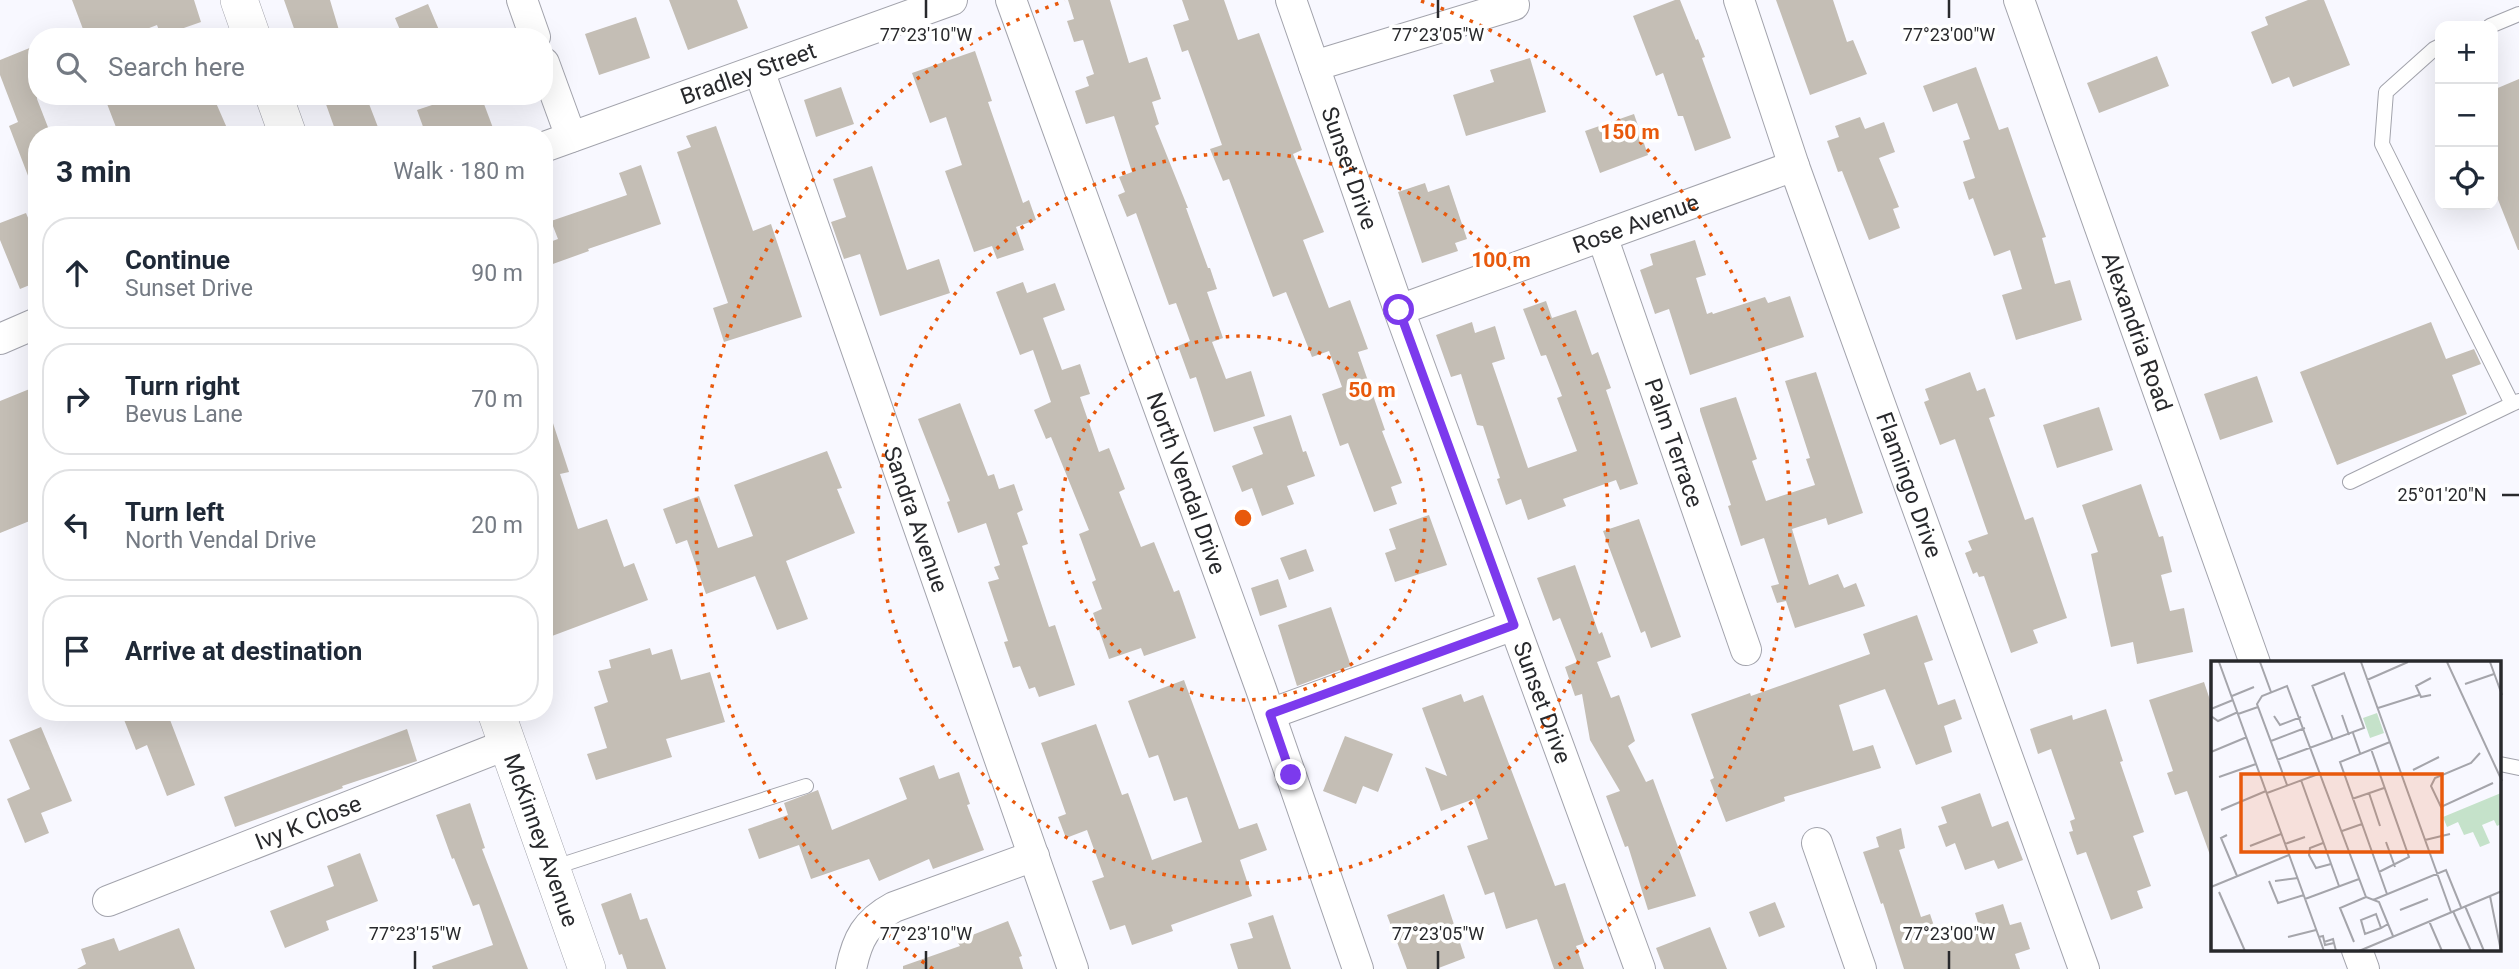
<!DOCTYPE html>
<meta charset="utf-8">
<style>
:root{--surface:#fff;--page:#f6f6f7;--text:#1f2937;--muted:#747a83;--line:#e0e1e3}
body{margin:0;font-family:Roboto,sans-serif;background:var(--page);color:var(--text)}
.controls{position:absolute;right:21px;top:21px;display:grid;overflow:hidden;border-radius:14px;box-shadow:0 7px 28px #0002}
.controls button{width:63px;height:63px;display:grid;place-items:center;padding:0;border:0;border-bottom:2px solid var(--line);background:var(--surface);color:var(--text);font:35px sans-serif}
.stop{position:absolute;width:21px;height:21px;margin:-16px;border:5px solid #7c3aed;border-radius:50%;background:#fff}
.stop.end{background:#7c3aed;border-color:#fff;box-shadow:0 2px 7px #0008}
.list{margin:0;padding:0;list-style:none}
h2{display:flex;justify-content:space-between;align-items:center;height:91px;margin:0;padding:0 28px;font-size:30px}
h2 small{font-size:23px;font-weight:400;color:var(--muted)}
.list li{display:grid;grid-template-columns:46px 1fr auto;gap:21px;align-items:center;box-sizing:border-box;height:112px;margin:0 14px 14px;padding:0 14px;border:2px solid var(--line);border-radius:28px}
.list b{display:block;font-size:26px;white-space:nowrap}
.list p{margin:0;font-size:23px;white-space:nowrap;color:var(--muted)}
.list em{font-size:23px;font-style:normal;color:var(--muted)}
.icon{flex:none;width:38px;height:38px;fill:none;stroke:currentColor;stroke-width:2;stroke-linecap:round;stroke-linejoin:round}
.map{position:relative;flex:none;width:2519px;height:969px;overflow:hidden}
.search{position:absolute;background:var(--surface);box-shadow:0 7px 28px #0002;left:28px;top:28px;width:525px;height:77px;display:flex;align-items:center;gap:18px;box-sizing:border-box;padding:0 24px;border-radius:28px;color:var(--muted);font-size:26px}
.panel{position:absolute;background:var(--surface);box-shadow:0 7px 28px #0002;left:28px;top:126px;width:525px;height:595px;border-radius:28px}
.map>svg:first-child{display:block}
.building{fill:#c4beb5}
.lines{fill:none;stroke-linecap:round;stroke-linejoin:round}
.service-casing{stroke:#a2a3ac;stroke-width:16}
.minor-casing{stroke:#a2a3ac;stroke-width:32}
.tertiary-casing{stroke:#a2a3ac;stroke-width:38}
.service{stroke:#fff;stroke-width:14}
.minor{stroke:#fff;stroke-width:30}
.tertiary{stroke:#fff;stroke-width:37}
.route{stroke:#7c3aed;stroke-width:9}
.ticks{fill:none;stroke:#28292c;stroke-width:2.5}
.ring{fill:none;stroke:#e8590c;stroke-width:3.5;stroke-dasharray:3.5 7}
.labels{text-anchor:middle;dominant-baseline:central;stroke-width:7;stroke-linejoin:round;paint-order:stroke}
.street-label{font-size:23px;fill:#28292c;stroke:#fff}
.inset-road{fill:none;stroke:#a5a5ab;stroke-width:2}
.view{fill:#e8590c;fill-opacity:0.15;stroke:#e8590c;stroke-width:3.5}
.inset-edge{fill:none;stroke:#28292c;stroke-width:3.5}
.ticks-label{font-size:18px;text-anchor:middle;fill:#28292c;stroke:#fff;stroke-width:7;stroke-linejoin:round;paint-order:stroke}
.centre{fill:#e8590c;stroke:#fff;stroke-width:3.5}
.ring-label{font-size:21px;text-anchor:middle;font-weight:bold;fill:#e8590c;stroke:#fff;stroke-width:7;stroke-linejoin:round;paint-order:stroke}
</style>
<div class="map">
<svg width="2519" height="969" viewBox="0 0 2519 969">
<rect width="100%" height="100%" fill="#f8f8ff"/>
<!-- building -->
<path class="building" d="M72,0H194L201,22L161,36L157,25L126,37H86Z
M284,0H330L341,37H297Z
M669,0H737L748,28L688,50Z
M1068,0H1110L1129,63L1147,57L1161,99L1152,102L1159,124L1155,126L1188,208H1186L1208,268H1210L1217,289L1207,292L1223,338L1212,342L1226,379L1251,371L1265,416L1214,432L1196,377L1190,379L1178,346L1190,341L1176,303L1169,305L1136,213L1127,217L1118,195L1125,192L1119,177L1132,172L1114,116L1086,124L1075,91L1089,86L1086,77L1094,74L1083,40L1074,42L1067,21L1074,19Z
M1182,0H1224L1238,40L1259,33L1302,150L1293,154L1324,232L1303,240L1329,308L1350,300L1368,349L1358,352L1385,430L1382,431L1402,483L1391,487L1397,504L1374,512L1348,443L1340,446L1322,394L1342,387L1329,351L1312,357L1286,292L1273,297L1229,179L1223,181L1210,149L1222,145L1188,50L1182,52L1173,25L1189,20Z
M1675,0H1680L1696,40L1698,39L1705,57L1702,58L1731,138L1695,151L1683,116H1678L1663,73L1656,76L1633,16Z
M1776,0H1833L1847,42L1853,40L1867,74L1810,95Z
M2308,0H2324L2350,65L2293,87L2289,77L2272,84L2251,32L2268,25L2265,17Z
M428,4L442,37H403L395,18Z
M636,17L650,58L599,75L585,34Z
M37,45V99L51,135H37L35,194L9,126L18,122L0,75V60Z
M975,51L992,101L988,102L1023,203L1029,200L1036,220L1016,227L1024,250L997,259L992,246L974,252L945,171L962,165L946,117L930,123L912,73Z
M2157,56L2169,86L2099,113L2087,83Z
M1530,58L1546,112L1466,136L1453,95L1494,82L1490,70Z
M1976,67L1999,130L2008,127L2046,237L2042,238L2055,284L2070,280L2082,320L2016,340L2002,295L2022,289L2010,250L1994,256L1973,198L1969,200L1963,182L1975,178L1963,141L1970,139L1957,103L1933,112L1923,86Z
M2519,79V250H2518L2493,187V90Z
M841,87L854,124L816,137L804,100Z
M104,96H213L230,135H119Z
M323,96H366L381,135H337Z
M436,96H481L493,128L476,135H426L417,110L438,103Z
M1634,114L1648,155L1600,173L1585,131Z
M1860,117L1865,129L1884,122L1895,152L1879,158L1899,207L1893,209L1900,228L1869,240L1842,171L1838,172L1827,141L1839,137L1835,126Z
M716,126L753,231L771,224L802,317L724,342L713,308L728,303L677,152L691,147L686,136Z
M641,165L661,224L588,249L589,251L550,265L544,244L558,239L551,221L627,195L619,173Z
M872,166L907,270L939,259L950,293L880,316L860,254L844,259L831,222L846,217L833,179Z
M1425,183L1428,192L1449,185L1467,239L1455,243L1458,251L1422,263L1398,192Z
M26,213L37,239V282L20,289L0,240V223Z
M1695,240L1706,275L1696,278L1707,314L1712,312L1713,314L1765,297L1768,303L1790,296L1804,337L1690,375L1669,309L1655,314L1640,270L1653,265L1650,254Z
M1023,282L1027,293L1055,283L1065,310L1043,318L1062,370L1080,364L1090,394L1080,397L1099,452L1109,448L1125,489L1119,492L1141,547L1154,542L1174,592L1179,590L1196,638L1144,656L1141,648L1109,659L1093,613L1102,609L1092,582L1096,580L1079,534L1089,530L1051,437L1046,439L1034,410L1051,402L1033,350L1020,355L996,292Z
M1546,301L1552,318L1576,310L1592,355L1598,352L1611,388L1606,390L1638,484L1620,490L1616,480L1563,499L1566,506L1528,520L1521,499L1506,505L1497,479L1500,478L1483,426L1477,425L1461,374L1451,377L1436,335L1472,322L1475,333L1495,326L1505,359L1492,363L1528,468L1577,451L1557,398L1562,396L1546,355L1541,356L1523,309Z
M2431,322L2446,359L2474,349L2481,364L2452,375L2467,414L2337,465L2300,372Z
M1816,372L1863,513L1828,525L1826,518L1792,529L1809,585L1838,574L1844,588L1856,583L1865,606L1795,628L1786,601L1777,603L1771,586L1779,584L1764,538L1741,546L1728,506L1731,505L1700,411V408L1736,397L1757,459L1752,461L1766,501L1815,485L1806,459L1810,458L1785,381Z
M1970,372L1977,391L1985,388L1995,416L1989,418L2025,520L2033,517L2067,618L2033,630L2038,643L2011,653L1984,576L1979,577L1977,572L1973,574L1965,553L1972,550L1968,541L1988,534L1955,439L1940,445L1924,402L1929,400L1925,389Z
M2257,376L2273,422L2220,440L2204,394Z
M37,386V518L0,533V401Z
M960,403L988,476L994,474L999,489L1014,484L1023,510L1017,513L1028,544L1022,546L1049,627L1055,625L1075,685L1039,697L1035,687L1029,689L1020,666L1013,668L1004,642L1008,641L988,582L999,579L994,567L1000,565L986,523L958,533L947,502L950,501L918,419Z
M2099,407L2113,450L2057,468L2043,425Z
M544,408H548L569,472L560,474L578,529L607,519L624,567L634,563L648,600L544,639Z
M1291,415L1303,452L1306,451L1315,476L1287,486L1294,504L1262,516L1252,488L1242,492L1232,466L1263,454L1253,427Z
M827,451L842,488L837,489L855,533L786,561L808,619L777,630L755,576L706,594L687,540L676,544L663,509L699,496L718,548L753,536L734,485Z
M2141,484L2159,537L2163,536L2172,572L2161,575L2170,611L2184,608L2193,652L2137,664L2133,642L2111,647L2091,554L2098,552L2082,505Z
M1429,515L1447,565L1395,582L1385,553L1396,549L1389,529Z
M1639,519L1681,637L1651,648L1645,631L1641,633L1603,531Z
M1306,549L1314,571L1289,580L1280,558Z
M1575,565L1599,634L1602,632L1611,657L1597,662L1611,698L1619,695L1635,741L1628,746L1646,782L1653,779L1696,896L1648,910L1628,846L1625,847L1606,796L1620,791L1590,740L1582,694L1575,696L1565,667L1577,662L1560,618L1553,621L1537,578Z
M1278,579L1287,607L1260,616L1251,588Z
M1331,607L1351,666L1297,686L1278,625Z
M1917,615L1933,660L1924,663L1938,705L1955,699L1962,719L1944,726L1952,752L1916,765L1885,689L1839,705L1853,751L1873,745L1881,768L1784,797L1785,801L1726,822L1710,780L1714,778L1691,714L1750,693L1751,696L1870,654L1863,634Z
M650,648L652,655L672,649L681,680L710,672L725,722L666,739L672,757L596,780L587,754L607,748L594,707L608,702L598,671L611,668L609,660Z
M1184,680L1239,829L1257,823L1267,850L1240,860L1252,896L1171,925L1173,931L1132,945L1125,925L1110,930L1092,881L1104,877L1087,830L1066,838L1058,817L1066,814L1041,743L1096,724L1122,795L1128,793L1152,860L1202,842L1187,797L1174,801L1158,755L1149,758L1128,701Z
M2204,682L2213,709V855H2210L2187,791L2175,795L2167,773L2173,771L2149,700Z
M1461,694L1464,702L1483,695L1555,886L1565,883L1585,943L1576,946L1584,969H1554L1537,919L1506,929L1494,892L1485,895L1467,846L1488,839L1474,799L1441,811L1425,767L1447,776L1422,708Z
M2106,709L2123,761L2120,762L2144,832L2133,836L2151,886L2137,891L2143,908L2111,920L2086,852L2077,855L2069,832L2073,831L2070,821L2075,819L2051,749L2038,754L2030,729L2072,715L2073,720Z
M121,712H167L195,785L167,796L147,745L136,750Z
M41,727L72,801L41,813L49,833L25,843L7,799L30,789L9,740Z
M407,729L417,761L342,786L343,788L235,827L224,797Z
M1345,736L1393,754L1378,792L1363,786L1356,804L1323,791Z
M934,765L939,779L959,772L970,804L967,805L984,850L933,869L929,859L879,881L869,859L811,879L799,845L759,859L748,829L788,815L784,803L818,790L832,830L907,799L899,778Z
M1980,793L1992,827L2008,821L2023,860L1998,869L1994,860L1965,870L1955,843L1946,847L1938,826L1947,823L1941,807Z
M470,803L485,848L482,849L528,969H433L432,966L493,945L479,904L473,906L454,858L452,859L436,815Z
M1901,828L1905,848L1899,850L1921,917L1930,914L1938,938L1979,926L1975,913L2003,904L2010,925L2021,922L2030,949L2015,954L2020,969H1904L1883,903L1881,904L1863,852L1879,847L1876,837Z
M360,853L378,901L326,921L329,930L285,948L270,911L334,886L327,866Z
M631,893L640,920L647,918L666,969H627L622,954L619,955L601,904Z
M1444,894L1465,958L1436,969H1407L1387,915Z
M1775,902L1785,927L1759,937L1749,912Z
M1273,915L1291,969H1238L1230,944L1253,938L1248,923Z
M1008,921L1022,956L1019,957L1023,969H903V966L960,946L957,941Z
M1710,927L1727,969H1664L1656,948Z
M179,928L195,969H77L86,964L81,949L114,938L119,951Z"/>
<g class="lines">
<defs>
<path id="service" d="M2490,26L2519,14
M2440,46L2434,49L2386,92L2382,144L2512,404L2519,401
M2350,482L2512,404
M2500,764L2519,768
M552,868L806,786"/>
<g id="minor">
<path d="M522,0L535,37"/>
<path id="s1" d="M1011,0L1261,689L1358,969"/>
<path id="s2" d="M1291,0L1399,310L1640,969"/>
<path id="s3" d="M1739,0L1794,166L2084,969"/>
<path id="s4" d="M2019,0L2255,663"/>
<path d="M544,63L571,137"/>
<path d="M1314,66L1514,5"/>
<path id="s5" d="M759,70L1073,969"/>
<path id="s6" d="M544,147L952,0"/>
<path id="s7" d="M1602,236L1746,650"/>
<path id="s8" d="M1399,310L1794,166"/>
<path d="M0,339L37,323"/>
<path d="M1270,714L1514,625"/>
<path d="M1817,843L1861,969"/>
<path id="s9" d="M108,901L508,744"/>
<path d="M2357,950L2364,969"/>
<path d="M851,969C857,939 866,922 894,907L1034,856"/>
</g>
<g id="tertiary">
<path d="M239,0L252,37"/>
<path d="M274,96L288,135"/>
<path id="s10" d="M496,712L587,969"/>
</g>
</defs>
<!-- service casing -->
<use href="#service" class="service-casing"/>
<!-- minor casing -->
<use href="#minor" class="minor-casing"/>
<!-- tertiary casing -->
<use href="#tertiary" class="tertiary-casing"/>
<!-- service -->
<use href="#service" class="service"/>
<!-- minor -->
<use href="#minor" class="minor"/>
<!-- tertiary -->
<use href="#tertiary" class="tertiary"/>
</g>
<g class="lines">
<!-- route -->
<path class="route" d="M1291,775L1270,714L1514,625L1399,310"/>
</g>
<!-- ticks -->
<path class="ticks" d="M926,0V18M1438,0V18M1949,0V18M2502,495H2519M415,951V969M926,951V969M1438,951V969M1949,951V969"/>
<!-- distance rings -->
<g class="ring">
<circle cx="1243" cy="518" r="182"/>
<circle cx="1243" cy="518" r="365"/>
<path d="M933 969A547 547 0 0 1 1065 1M1421 1A547 547 0 0 1 1553 969"/>
</g>
<g class="labels">
<!-- street labels -->
<g class="street-label">
<text stroke="none"><textPath href="#s6" startOffset="217">Bradley Street</textPath></text>
<text stroke="none"><textPath href="#s2" startOffset="178">Sunset Drive</textPath></text>
<text stroke="none"><textPath href="#s8" startOffset="252">Rose Avenue</textPath></text>
<text stroke="none"><textPath href="#s4" startOffset="352">Alexandria Road</textPath></text>
<text stroke="none"><textPath href="#s7" startOffset="219">Palm Terrace</textPath></text>
<text stroke="none"><textPath href="#s1" startOffset="514">North Vendal Drive</textPath></text>
<text stroke="none"><textPath href="#s3" startOffset="514">Flamingo Drive</textPath></text>
<text stroke="none"><textPath href="#s5" startOffset="476">Sandra Avenue</textPath></text>
<text stroke="none"><textPath href="#s2" startOffset="746">Sunset Drive</textPath></text>
<text stroke="none"><textPath href="#s9" startOffset="215">Ivy K Close</textPath></text>
<text stroke="none"><textPath href="#s10" startOffset="136">McKinney Avenue</textPath></text>
</g>
</g>
<!-- overview -->
<g transform="translate(2211 661)">
<rect width="290" height="290" fill="#f8f8ff"/>
<path d="M166,52L173,72L159,77L152,57ZM290,132V163L286,165L283,159L271,164L279,182L269,186L262,171L253,174L247,161L236,166L232,156Z" fill="#c5e2ca"/>
<path class="inset-road" d="M8,1L113,290M49,1L60,31M150,1L240,251M236,1L291,120M279,1L291,34M220,17L205,25L210,36L220,34M156,19L197,1M254,23L283,13M101,24L122,79M21,35L43,26M167,47L208,34M0,48L22,39M27,53L47,46M131,54L138,74M0,55L7,60L27,51M63,55L69,64L90,56M142,72L149,92M60,80L94,67M160,88L198,196L168,211M0,91L36,76M269,92L260,102L224,117L220,125L230,146L282,122M66,99L153,67L133,12L101,25M202,109L228,96M8,116L45,103M90,119L128,225M76,124L46,43L51,35L76,25L155,236L168,241L182,275M56,132L110,112M158,132L169,165M141,138L173,127M10,149L55,130M131,170L151,163M16,174L10,177L26,215M214,179L239,173M175,181L184,206M112,182L99,187L98,194L105,207L120,203M74,183L94,176M39,185L70,173M58,220L67,242L93,234M64,220L87,217M0,226L78,194M8,231L34,290M176,233L129,101L179,81M279,235L290,290M94,238L148,218M162,239L235,209L250,246M254,245L273,290M189,249L217,238M242,250L260,290M218,260L231,290M170,267L165,253L150,259L154,273L170,267L177,263M77,276L105,269M108,276L112,275L114,284L123,282M113,281L122,278L125,290M143,281L129,247L155,236M148,290L291,230"/>
<path class="view" d="M30,113H231V191H30Z"/>
<rect width="290" height="290" class="inset-edge"/>
</g>
<g class="ticks-label">
<text x="926" y="41">77°23'10"W</text>
<text x="1438" y="41">77°23'05"W</text>
<text x="1949" y="41">77°23'00"W</text>
<text x="2442" y="501">25°01'20"N</text>
<text x="415" y="940">77°23'15"W</text>
<text x="926" y="940">77°23'10"W</text>
<text x="1438" y="940">77°23'05"W</text>
<text x="1949" y="940">77°23'00"W</text>
</g>
<circle cx="1243" cy="518" r="10" class="centre"/>
<g class="ring-label">
<text x="1630" y="139">150 m</text>
<text x="1501" y="267">100 m</text>
<text x="1372" y="397">50 m</text>
</g>
</svg>
<div class="controls">
<button>+</button>
<button>−</button>
<button><svg class="icon" aria-label="locate" viewBox="0 0 24 24"><circle cx="12" cy="12" r="6"/><path d="M12 2v4M12 18v4M2 12h4M18 12h4"/></svg></button>
</div>
<div class="stop" style="left:1399px;top:310px"></div>
<div class="stop end" style="left:1291px;top:775px"></div>
<div class="search"><svg class="icon" aria-label="search" viewBox="0 0 24 24"><circle cx="10" cy="10" r="6"/><path d="M15 15l6 6"/></svg>Search here</div>
<section class="panel">
<h2>3 min<small>Walk · 180 m</small></h2>
<ul class="list">
<li><svg class="icon" aria-label="ahead" viewBox="0 0 24 24"><path d="M12 20V5M6 11l6-6 6 6"/></svg><div><b>Continue</b><p>Sunset Drive</p></div><em>90 m</em></li>
<li><svg class="icon" aria-label="right" viewBox="0 0 24 24"><path d="M7 20v-9h11M14 6l5 5-5 5"/></svg><div><b>Turn right</b><p>Bevus Lane</p></div><em>70 m</em></li>
<li><svg class="icon" aria-label="left" viewBox="0 0 24 24"><path d="M17 20v-9H6M10 6l-5 5 5 5"/></svg><div><b>Turn left</b><p>North Vendal Drive</p></div><em>20 m</em></li>
<li><svg class="icon" aria-label="arrive" viewBox="0 0 24 24"><path d="M6 21V4h12l-3 4 3 4H6"/></svg><div><b>Arrive at destination</b></div></li>
</ul>
</section>
</div>
